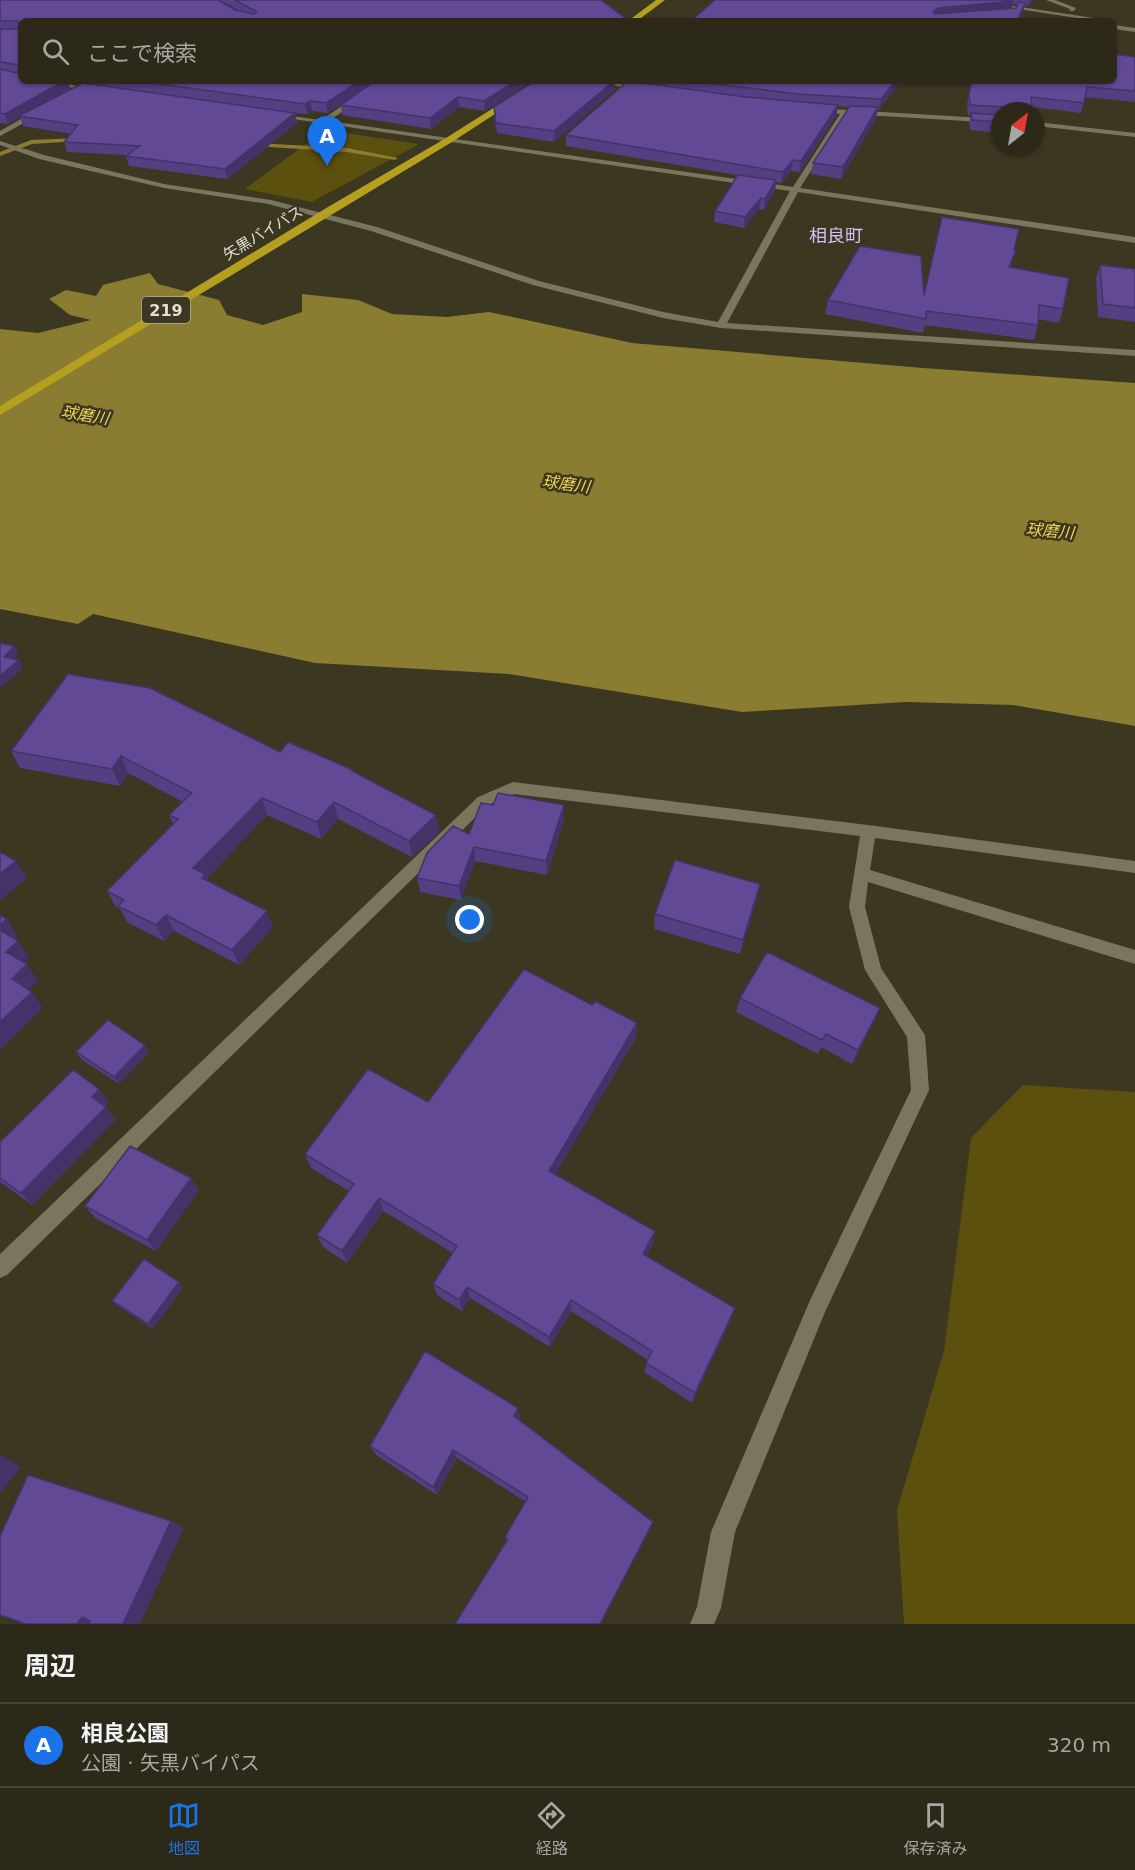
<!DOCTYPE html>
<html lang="ja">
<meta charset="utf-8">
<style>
:root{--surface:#2c2919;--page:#383526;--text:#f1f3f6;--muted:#a6a6a2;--line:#484538;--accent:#1a73e8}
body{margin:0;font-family:"DejaVu Sans","Noto Sans JP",sans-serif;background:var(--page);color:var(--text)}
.compass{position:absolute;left:991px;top:102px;width:54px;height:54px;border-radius:50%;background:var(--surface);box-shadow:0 2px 4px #0004;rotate:31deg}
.you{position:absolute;left:470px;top:920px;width:21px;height:21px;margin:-15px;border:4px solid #fff;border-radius:50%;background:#1a73e8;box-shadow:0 0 0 9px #1a73e833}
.badge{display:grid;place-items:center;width:39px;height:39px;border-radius:50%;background:var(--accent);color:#fff;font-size:20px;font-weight:700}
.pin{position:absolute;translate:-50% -50px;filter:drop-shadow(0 2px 3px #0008)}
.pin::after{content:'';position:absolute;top:32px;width:21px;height:18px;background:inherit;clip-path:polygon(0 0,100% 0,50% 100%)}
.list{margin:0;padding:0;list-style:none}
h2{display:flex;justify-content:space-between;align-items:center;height:78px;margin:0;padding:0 24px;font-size:26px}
h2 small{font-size:20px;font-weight:400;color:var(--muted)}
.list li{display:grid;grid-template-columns:39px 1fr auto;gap:18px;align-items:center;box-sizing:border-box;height:84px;padding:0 24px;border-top:2px solid var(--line)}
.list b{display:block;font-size:22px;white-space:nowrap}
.list p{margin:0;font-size:20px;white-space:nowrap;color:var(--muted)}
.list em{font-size:20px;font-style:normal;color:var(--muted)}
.icon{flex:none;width:33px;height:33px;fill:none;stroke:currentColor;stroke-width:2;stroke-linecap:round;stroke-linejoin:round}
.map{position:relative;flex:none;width:1135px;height:1624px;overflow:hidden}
.search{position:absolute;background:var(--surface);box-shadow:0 2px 4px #0004;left:18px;right:18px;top:18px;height:66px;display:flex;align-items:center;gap:15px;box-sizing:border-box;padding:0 21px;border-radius:9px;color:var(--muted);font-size:22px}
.sheet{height:162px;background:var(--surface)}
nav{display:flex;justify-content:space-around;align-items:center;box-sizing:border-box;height:84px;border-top:2px solid var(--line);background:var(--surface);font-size:16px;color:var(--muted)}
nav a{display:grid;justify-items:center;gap:3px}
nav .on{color:var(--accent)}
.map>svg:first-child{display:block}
.green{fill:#5c500e}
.water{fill:#8a7c30}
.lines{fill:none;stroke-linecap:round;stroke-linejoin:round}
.stream{fill:#8a7c30;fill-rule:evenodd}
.minor{fill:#7a765e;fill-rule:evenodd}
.highway{fill:#b49f1f;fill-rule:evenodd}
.wall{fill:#533f81;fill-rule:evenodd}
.shaded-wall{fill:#443369}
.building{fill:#614996;stroke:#443369;stroke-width:1.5}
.labels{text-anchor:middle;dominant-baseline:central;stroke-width:5;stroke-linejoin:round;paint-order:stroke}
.far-street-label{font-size:15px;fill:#e1dfd1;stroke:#3b3721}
.shield{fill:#3b3721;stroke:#afad9c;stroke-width:1.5}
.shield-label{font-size:16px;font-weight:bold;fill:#e1dfd1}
.far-water-label{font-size:16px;font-style:italic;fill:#f1d852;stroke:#3b3721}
.far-quarter-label{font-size:18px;fill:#d0c2fb;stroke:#3b3721}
</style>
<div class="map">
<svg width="1135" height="1624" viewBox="0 0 1135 1624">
<rect width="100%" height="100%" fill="#3b3721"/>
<!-- green -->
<path class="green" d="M325,130L419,144L312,202L245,189Z
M1023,1085L1135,1092V1624H904L897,1510L944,1351L971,1138Z"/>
<!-- water -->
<path class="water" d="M150,273L158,284L219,300L227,315L263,325L302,312V294L358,300L392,314L447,317L489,312L632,343L923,368L1135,383V726L1013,705L906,702L742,712L509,674L315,663L93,614L78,624L0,609V329L38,333L91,320L70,315L49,299L66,290L96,296L103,285Z"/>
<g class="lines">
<!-- stream -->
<path class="stream" d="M78,138L80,141L32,144L0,156V152L31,140Z
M255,143L347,148L398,158L395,160L347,152L253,146Z"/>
<!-- minor -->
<path class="minor" d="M959,0H974L1113,21H1097Z
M1046,0H1055L1076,8L1074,11H1070V9Z
M1114,25L1135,28V32L1114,29Z
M36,81H52L98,90L95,92Z
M379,81H386L329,121L793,187L840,114L817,112L814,108L1000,119V123L847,114L800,188L1135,237V243L798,192L727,323L1135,350V356L721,328L663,318L533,285L371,231L268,204L164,188L39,159L0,145V141L44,155L164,184L271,200L377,227L539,281L663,312L718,322L790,191L272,116L276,114L321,120Z
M591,81H606L645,89L642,91Z
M35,111L42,113L0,136V131Z
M1036,122L1135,133V137L1036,126Z
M513,782L868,825L1135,861V873L875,838L870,870L1135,950V964L868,882L865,907L881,968L925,1035L929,1090L825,1312L735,1532L721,1608L714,1624H690L697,1607L711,1532L811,1298L911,1090L907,1037L865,970L849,907L860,836L514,794L488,805L7,1275L0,1278V1254L478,797Z"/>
<!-- highway -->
<path class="highway" d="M656,0H665L637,21H628Z
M536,81H546L452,142L0,415V406L328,207L446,138Z"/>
</g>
<!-- wall -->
<path class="wall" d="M0,0H601L629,21H21V81H532L485,111L459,107L431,129L342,115L341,105L372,83L328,113L312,111L307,114L295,113L297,123L227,179L129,166L126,156L127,155L67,152L64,142L71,134L23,126L20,117L8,124L0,123ZM220,1L227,4L242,12L235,10ZM68,81L85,83L70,89Z
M715,0H1034L1028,6L1025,5L1023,12L1019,21H691ZM1012,4L1018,5L1016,8L1011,9Z
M1135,57V102L1085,97L1081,113L1032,107V111H1000V133L970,130L969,123L971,115H968L967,104L972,81Z
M535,81H901L879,109H878L876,118L841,179L811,174L813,163L849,107L838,106L836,116L800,172L791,171L781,183L776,182L775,191L764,210L759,209L744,228L714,222L715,211L737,175L566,146V135L626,83L615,82V89L554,142L497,133L494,117V107Z
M1014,250L1011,267L1063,309L1059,323L1038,319V325L1034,340L925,325L923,333L825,314L828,300L924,294Z
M1100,265L1135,269V322L1098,317L1096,278Z
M11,751L280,752L354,772L436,815L439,832L412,857L338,819L321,839L267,815L207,878L208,881L273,927L239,965L174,931L164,941L127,922L120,909L116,907L107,891L173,824L169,815L183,802L128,773L120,786L20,768Z
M564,819L547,875L475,861L461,900L420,892L417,878L469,834Z
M760,884L757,899L740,954L654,929L655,914Z
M740,998L880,1008L874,1022L852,1064L821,1047L818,1054L736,1012Z
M592,1005L637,1023L636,1038L555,1174L655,1231L653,1243L646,1256L735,1308L731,1319L692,1403L644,1372L648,1360L571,1311L550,1347L470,1298L462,1311L437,1295L433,1284L453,1253L383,1211L347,1263L323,1247L317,1235L349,1191L311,1168L305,1154L428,1102Z
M76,1052H149L119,1084L81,1059Z
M109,1102L105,1106L115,1120L32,1205L0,1182V1142Z
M199,1190L156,1251L95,1218L85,1206Z
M179,1282L183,1287L153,1329L118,1306L112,1301Z
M520,1418L519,1420L650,1529L601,1624H455L507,1542L505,1537L526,1502L457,1458L437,1495L376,1455L370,1446Z"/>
<!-- shaded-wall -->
<path class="shaded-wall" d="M1029,0H1034L1028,6Z
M1013,1L1011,10L936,17L933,12L938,8Z
M1025,3L1023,12L1019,21H1017Z
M64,81H68L70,89L19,116L20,117L8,124L5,114Z
M359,81H375L328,113L326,103Z
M516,81H532L485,111L484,101Z
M614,81H615V89L554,142V131Z
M895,81H901L879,109L881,99Z
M458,97L459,107L431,129L430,118Z
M310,101L312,111L307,114L305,104Z
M838,105L836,116L800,172L801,161Z
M878,107L876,118L841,179L843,167Z
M295,113L297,123L227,179L225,169Z
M793,160L791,171L781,183L783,172Z
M776,180L775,191L764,210L765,199Z
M761,198L759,209L744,228L745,217Z
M14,646L18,654L9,665L4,657Z
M19,660L23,668L0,688V676Z
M121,756L128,773L120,786L112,769Z
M262,798L267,815L207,878L212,890L193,868Z
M334,802L338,819L321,839L317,822Z
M564,805V819L547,875L546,861Z
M436,815L439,832L412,857L409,841Z
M474,847L475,861L461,900L459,886Z
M16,861L27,878L0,901V874Z
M760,884L757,899L740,954L743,940Z
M267,911L273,927L239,965L232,950Z
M166,915L174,931L164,941L156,925Z
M7,919L18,936L9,945L0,932V925Z
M18,941L29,957L17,969L6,952Z
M27,964L38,981L23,995L12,979Z
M32,992L43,1008L0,1050V1022Z
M880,1008L874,1022L852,1064L858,1050Z
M637,1023L636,1038L550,1184L549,1171Z
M145,1045L149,1052L119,1084L114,1077Z
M99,1089L109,1102L102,1110L92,1097Z
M106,1107L115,1120L32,1205L21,1193Z
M191,1178L199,1190L156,1251L147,1240Z
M379,1198L383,1211L347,1263L342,1251Z
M655,1231L653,1243L641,1266L643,1254Z
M179,1282L183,1287L153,1329L148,1324Z
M467,1287L470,1298L462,1311L459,1300Z
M571,1300V1311L550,1347L549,1337Z
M735,1308L731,1319L692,1403L695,1393Z
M518,1408L520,1418L516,1426L514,1416Z
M453,1450L457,1458L437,1495L433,1487Z
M0,1454L21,1467L0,1493Z
M171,1521L184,1528L140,1624H123Z
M653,1522L650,1529L601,1624H600Z
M82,1617L96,1624H77Z"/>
<!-- building -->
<path class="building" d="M0,0H218L235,10L254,14L257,12L235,0H601L629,21H21V81H64L5,114L0,113V69L17,73L20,70V65L0,62V29H18L20,27L18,21H0Z
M715,0H1005L1013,1L938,8L933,12L935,14L1016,8L1019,2L1025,3L1017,21H691Z
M1114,54L1135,57V91L1087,87L1084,103L1031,97L1032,111H1004L1003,107L970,105L969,94L972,81H1114Z
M139,81H359L326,103L310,101L305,104Z
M375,81H516L484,101L458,97L430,118L341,105Z
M535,81H614L554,131L496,123L494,107Z
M628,81L746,97L838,105L801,161L793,160L783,172L566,135Z
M691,81H895L881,99L798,94Z
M83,83L295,113L225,169L126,156L140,146L64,142L78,125L19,116Z
M850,106L878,107L843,167L813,163Z
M971,113L1000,115V122L972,120Z
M738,175L776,180L765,199L761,198L745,217L715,211Z
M942,217L1019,229L1014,250H1016L1009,267L1069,278L1063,309L1039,305L1038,325L926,311V319L828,300L860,246L921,256L924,295Z
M1100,265L1135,269V308L1103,304Z
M0,643L14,646L4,657L19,660L0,676Z
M68,674L150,688L280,752L288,742L353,770L352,771L436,815L409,841L334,802L317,822L262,798L193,868L205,874L202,878L267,911L232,950L166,915L156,925L118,906L124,900L107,891L178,819L169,815L192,793L121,756L112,769L11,751Z
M498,793L564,805L546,861L474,847L459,886L417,878L427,853L453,826L469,834L481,803L493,805Z
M0,852L16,861L0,874Z
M675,860L760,884L743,940L655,914Z
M0,915L7,919L0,925Z
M0,930L18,941L6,952L27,964L12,979L32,992L0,1022Z
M767,952L880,1008L858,1050L826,1034L822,1040L740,998Z
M524,969L592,1005L595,1001L637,1023L549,1171L655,1231L643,1254L735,1308L695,1393L646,1363L652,1351L571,1300L549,1337L467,1287L459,1300L433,1284L457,1246L379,1198L342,1251L317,1235L354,1184L305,1154L368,1069L428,1102Z
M108,1020L145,1045L114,1077L76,1052Z
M73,1070L99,1089L92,1097L106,1107L21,1193L0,1178V1142Z
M130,1146L191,1178L147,1240L85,1206Z
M144,1259L179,1282L148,1324L112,1301Z
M425,1351L518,1408L514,1416L653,1522L600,1624H455L508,1539L505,1537L528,1497L453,1450L433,1487L370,1446Z
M28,1475L171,1521L123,1624H89L90,1621L82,1617L77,1624H26L0,1615V1536Z"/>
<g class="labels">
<!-- far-street labels -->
<g class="far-street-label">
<text transform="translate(263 233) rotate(-31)">矢黒バイパス</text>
</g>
<!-- shield labels -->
<rect class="shield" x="142" y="297" width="48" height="26" rx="4.5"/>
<g class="shield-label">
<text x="166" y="310">219</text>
</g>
<!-- far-water labels -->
<g class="far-water-label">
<text transform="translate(85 415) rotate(9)">球磨川</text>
<text transform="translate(566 484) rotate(7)">球磨川</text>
<text transform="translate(1050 531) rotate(5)">球磨川</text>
</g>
<!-- far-quarter labels -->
<g class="far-quarter-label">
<text x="836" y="235">相良町</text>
</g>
</g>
</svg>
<svg class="compass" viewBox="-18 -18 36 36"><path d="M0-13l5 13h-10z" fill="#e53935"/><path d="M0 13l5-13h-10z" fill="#a6a6a2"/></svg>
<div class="you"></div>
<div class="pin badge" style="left:327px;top:166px">A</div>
<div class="search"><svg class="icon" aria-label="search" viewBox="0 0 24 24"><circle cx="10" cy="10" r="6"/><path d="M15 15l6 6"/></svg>ここで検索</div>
</div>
<section class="sheet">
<h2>周辺<small></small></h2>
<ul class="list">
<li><span class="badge">A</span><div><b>相良公園</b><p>公園 · 矢黒バイパス</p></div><em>320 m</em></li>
</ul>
</section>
<nav>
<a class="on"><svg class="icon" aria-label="map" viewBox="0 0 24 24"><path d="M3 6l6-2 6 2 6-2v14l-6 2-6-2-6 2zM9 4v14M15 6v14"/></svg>地図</a>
<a><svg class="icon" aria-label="directions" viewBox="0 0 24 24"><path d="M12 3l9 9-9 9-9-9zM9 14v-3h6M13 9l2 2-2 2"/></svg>経路</a>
<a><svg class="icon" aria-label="saved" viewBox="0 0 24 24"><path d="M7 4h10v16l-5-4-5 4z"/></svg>保存済み</a>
</nav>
